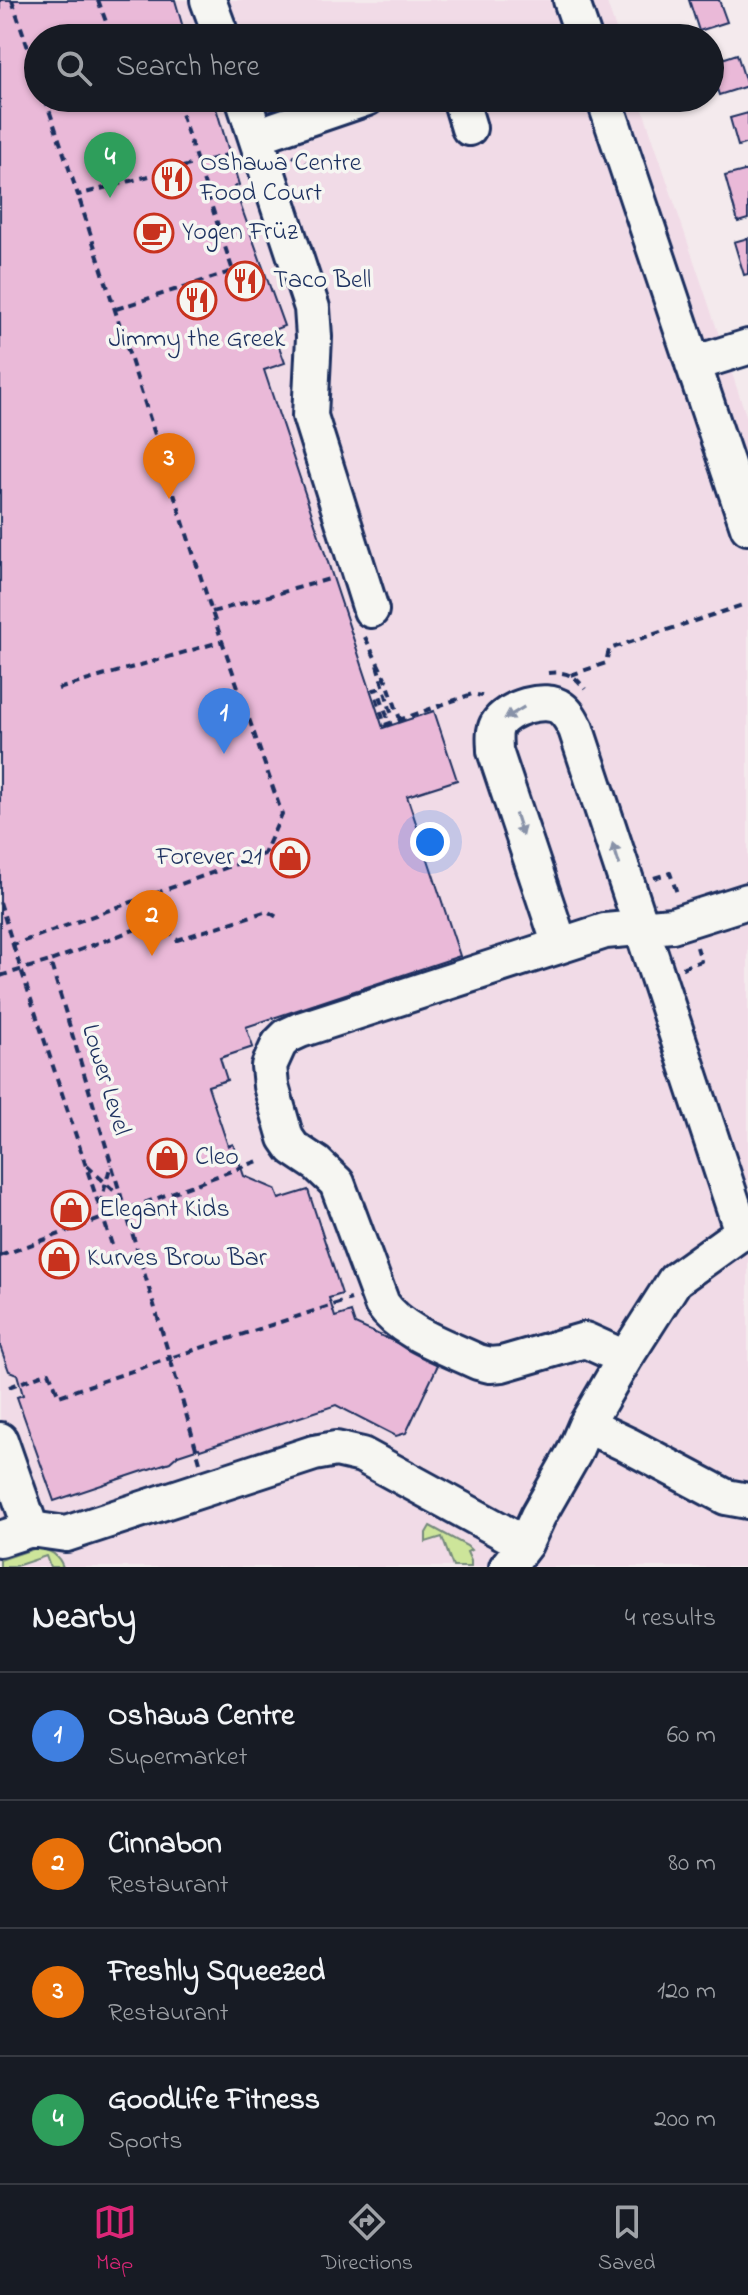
<!DOCTYPE html>
<meta charset="utf-8">
<style>
:root{--surface:#171b24;--page:#242831;--text:#f1f3f6;--muted:#9ea1a6;--line:#363941;--accent:#db2777}
body{margin:0;font-family:"Indie Flower",sans-serif;background:var(--page);color:var(--text)}
.you{position:absolute;left:430px;top:842px;width:28px;height:28px;margin:-20px;border:6px solid #fff;border-radius:50%;background:#1a73e8;box-shadow:0 0 0 12px #1a73e833}
.badge{display:grid;place-items:center;width:52px;height:52px;border-radius:50%;background:var(--accent);color:#fff;font-size:26px;font-weight:700}
.pin{position:absolute;translate:-50% -66px;filter:drop-shadow(0 2px 4px #0008)}
.pin::after{content:'';position:absolute;top:42px;width:28px;height:24px;background:inherit;clip-path:polygon(0 0,100% 0,50% 100%)}
.list{margin:0;padding:0;list-style:none}
h2{display:flex;justify-content:space-between;align-items:center;height:104px;margin:0;padding:0 32px;font-size:34px}
h2 small{font-size:26px;font-weight:400;color:var(--muted)}
.list li{display:grid;grid-template-columns:52px 1fr auto;gap:24px;align-items:center;box-sizing:border-box;height:128px;padding:0 32px;border-top:2px solid var(--line)}
.list b{display:block;font-size:30px;white-space:nowrap}
.list p{margin:0;font-size:26px;white-space:nowrap;color:var(--muted)}
.list em{font-size:26px;font-style:normal;color:var(--muted)}
.icon{flex:none;width:44px;height:44px;fill:none;stroke:currentColor;stroke-width:2;stroke-linecap:round;stroke-linejoin:round}
.map{position:relative;flex:none;width:748px;height:1567px;overflow:hidden}
.search{position:absolute;background:var(--surface);box-shadow:0 2px 6px #0004;left:24px;right:24px;top:24px;height:88px;display:flex;align-items:center;gap:20px;box-sizing:border-box;padding:0 28px;border-radius:44px;color:var(--muted);font-size:30px}
.sheet{height:616px;background:var(--surface)}
nav{display:flex;justify-content:space-around;align-items:center;box-sizing:border-box;height:112px;border-top:2px solid var(--line);background:var(--surface);font-size:22px;color:var(--muted)}
nav a{display:grid;justify-items:center;gap:4px}
nav .on{color:var(--accent)}
.map>svg:first-child{display:block}
.built{fill:#f1dbe7}
.green{fill:#cde59a;stroke:#748a7c;stroke-width:2}
.building{fill:#eab9d8;stroke:#1b2f5e;stroke-width:2}
.lines{fill:none;stroke-linecap:round;stroke-linejoin:round}
.minor-casing{stroke:#1b2f5e;stroke-width:40}
.path{stroke:#1b2f5e;stroke-width:4;stroke-dasharray:8 6;stroke-linecap:butt}
.minor{stroke:#f6f6f2;stroke-width:34}
.oneway{fill:#8892a8}
.labels{text-anchor:middle;dominant-baseline:central;stroke-width:7;stroke-linejoin:round;paint-order:stroke}
.poi-label{font-size:26px;fill:#1b2f5e;stroke:#f6f6f2;text-anchor:start}
.street-label{font-size:26px;fill:#1b2f5e;stroke:#f6f6f2}
</style>
<div class="map">
<svg width="748" height="1567" viewBox="0 0 748 1567">
<rect width="100%" height="100%" fill="#f4eaed"/>
<filter id="ink" filterUnits="userSpaceOnUse"><feTurbulence type="fractalNoise" baseFrequency=".0125" numOctaves="2"/><feDisplacementMap in="SourceGraphic" scale="16" xChannelSelector="R" yChannelSelector="G"/><feConvolveMatrix kernelMatrix="1 2 1 2 8 2 1 2 1" color-interpolation-filters="sRGB"/></filter>
<g filter="url(#ink)">
<!-- built -->
<path class="built" d="M0,0H606L619,38H38V98H639L748,421V1567H0Z"/>
<!-- green -->
<path class="green" d="M430,1526L467,1546L471,1550L467,1552L471,1561V1567H453L442,1537L426,1542V1533Z
M33,1549C48,1548 58,1553 63,1567H50L46,1556L13,1567H0V1560Z"/>
<!-- building -->
<path class="building" d="M0,0H175L186,38H38V98H205L206,100L213,98L239,185L234,187L284,326L273,330L285,363L264,370L383,728L434,711L457,780L407,796L460,956L246,1027L253,1047L220,1058L227,1080L208,1086L228,1146L233,1144L244,1176L275,1189L279,1199L308,1190L342,1294L329,1298L335,1317L351,1312L355,1324L435,1360L437,1367L406,1433L396,1436L336,1405L200,1450L199,1448L178,1455L170,1462L54,1501L17,1397L23,1395L17,1374L9,1371L0,1346Z
M689,0H719L727,22L699,31Z
M737,54L747,86L719,95L713,77L710,78V63Z
M748,113V143L738,146L730,118Z
M748,170V219L738,222L725,176Z
M748,238V274L744,275L734,242Z"/>
<g class="lines">
<defs>
<path id="minor" d="M208,0L222,38
M571,0L584,38
M243,98L312,308L314,337L310,416L371,610
M460,98L469,128
M604,98L748,527
M256,136L367,98
M693,364L748,347
M560,945L495,751C495,743 493,733 497,725C506,708 546,696 561,708C568,713 572,721 576,729L742,1232
M625,1358L585,1340L502,1364L490,1365L478,1362C447,1347 402,1333 382,1304L337,1183L317,1164L293,1148L286,1138L271,1086L269,1066L279,1044L287,1036L300,1030L605,931L672,925L748,901
M586,1425L628,1445L726,1497L748,1501
M0,1440L31,1529
M0,1539L31,1529L66,1534L314,1453L336,1449L362,1455L525,1544
M507,1567L525,1544L538,1516L574,1453L586,1425L625,1358L675,1280L742,1232L748,1230"/>
</defs>
<!-- minor casing -->
<use href="#minor" class="minor-casing"/>
<!-- path -->
<path class="path" d="M12,0L38,78
M98,0L112,38
M45,98L78,195L231,154
M293,156L330,174
M116,309L233,271L176,98
M212,612L333,578
M365,637L387,682L400,719
M377,665L392,715L387,716L378,689L374,690L385,725L472,694L482,696
M548,673C565,671 575,675 585,689
M571,675L606,663L609,649L746,604
M58,689L223,641
M654,878L670,873L677,893
M0,902L13,945L264,854L282,814L212,612L78,195
M13,945L115,1254
M685,969L684,967L701,961L697,947
M0,976L50,961
M87,1166L122,1198
M100,1205L111,1164
M0,1256L261,1160
M9,1387L49,1372L59,1396L170,1358L50,961L158,921L177,940L267,911L277,917
M200,1462L170,1358L351,1299"/>
<!-- minor -->
<use href="#minor" class="minor"/>
</g>
<!-- one-way arrows -->
<defs><path id="oneway-solid" d="M-6-.8H1V-3.2L6.5 0L1 3.2V.8H-6Z" transform="scale(2)"/></defs>
<g class="oneway">
<use href="#oneway-solid" transform="translate(514 713) rotate(149)"/>
<use href="#oneway-solid" transform="translate(519 825) rotate(72)"/>
<use href="#oneway-solid" transform="translate(616 854) rotate(-108)"/>
</g>
</g>
<!-- icons -->
<defs>
<symbol id="restaurant-ring" viewBox="-11 -11 22 22"><circle r="9.5" fill="#f6f6f2" stroke="#c8321e" stroke-width="1.5"/><path d="M-5-6h1v4h1v-4h1v4h1v-4h1v5L-1.5 .5V6h-2V.5L-5-1ZM5-6V6H3V1.5H1.5Q1.5-4 5-6Z" fill="#c8321e"/></symbol>
<symbol id="cafe-ring" viewBox="-11 -11 22 22"><circle r="9.5" fill="#f6f6f2" stroke="#c8321e" stroke-width="1.5"/><path d="M-5.5-4.5H6V0H3Q3 3.5 0 3.5H-2.5Q-5.5 3.5-5.5 0ZM3-3.2v2h1.7v-2ZM-6 4.5H4V6H-6Z" fill="#c8321e"/></symbol>
<symbol id="shop-ring" viewBox="-11 -11 22 22"><circle r="9.5" fill="#f6f6f2" stroke="#c8321e" stroke-width="1.5"/><path d="M-5-2.5h2.3a2.7 3.5 0 0 1 5.4 0H5L5.5 6h-11ZM-1.5-2.5h3a1.5 2.3 0 0 0-3 0Z" fill="#c8321e"/></symbol>
</defs>
<g fill-rule="evenodd">
<use href="#restaurant-ring" x="150" y="157" width="44" height="44"/>
<use href="#cafe-ring" x="132" y="211" width="44" height="44"/>
<use href="#restaurant-ring" x="223" y="259" width="44" height="44"/>
<use href="#restaurant-ring" x="175" y="278" width="44" height="44"/>
<use href="#shop-ring" x="268" y="836" width="44" height="44"/>
<use href="#shop-ring" x="145" y="1136" width="44" height="44"/>
<use href="#shop-ring" x="49" y="1188" width="44" height="44"/>
<use href="#shop-ring" x="37" y="1237" width="44" height="44"/>
</g>
<g class="labels">
<!-- poi labels -->
<g class="poi-label">
<text x="200" y="164">Oshawa Centre<tspan x="200" dy="30">Food Court</tspan></text>
<text x="182" y="233">Yogen Früz</text>
<text x="273" y="281">Taco Bell</text>
<text x="197" y="340" text-anchor="middle">Jimmy the Greek</text>
<text x="262" y="858" text-anchor="end">Forever 21</text>
<text x="195" y="1158">Cleo</text>
<text x="99" y="1210">Elegant Kids</text>
<text x="87" y="1259">Kurves Brow Bar</text>
</g>
<!-- street labels -->
<g class="street-label">
<text transform="translate(105 1080) rotate(73)">Lower Level</text>
</g>
</g>
</svg>
<div class="you"></div>
<div class="pin badge" style="left:224px;top:754px;background:#3f7fe0">1</div>
<div class="pin badge" style="left:152px;top:956px;background:#e8710a">2</div>
<div class="pin badge" style="left:169px;top:499px;background:#e8710a">3</div>
<div class="pin badge" style="left:110px;top:198px;background:#2e9e5b">4</div>
<div class="search"><svg class="icon" aria-label="search" viewBox="0 0 24 24"><circle cx="10" cy="10" r="6"/><path d="M15 15l6 6"/></svg>Search here</div>
</div>
<section class="sheet">
<h2>Nearby<small>4 results</small></h2>
<ul class="list">
<li><span class="badge" style="background:#3f7fe0">1</span><div><b>Oshawa Centre</b><p>Supermarket</p></div><em>60 m</em></li>
<li><span class="badge" style="background:#e8710a">2</span><div><b>Cinnabon</b><p>Restaurant</p></div><em>80 m</em></li>
<li><span class="badge" style="background:#e8710a">3</span><div><b>Freshly Squeezed</b><p>Restaurant</p></div><em>120 m</em></li>
<li><span class="badge" style="background:#2e9e5b">4</span><div><b>GoodLife Fitness</b><p>Sports</p></div><em>200 m</em></li>
</ul>
</section>
<nav>
<a class="on"><svg class="icon" aria-label="map" viewBox="0 0 24 24"><path d="M3 6l6-2 6 2 6-2v14l-6 2-6-2-6 2zM9 4v14M15 6v14"/></svg>Map</a>
<a><svg class="icon" aria-label="directions" viewBox="0 0 24 24"><path d="M12 3l9 9-9 9-9-9zM9 14v-3h6M13 9l2 2-2 2"/></svg>Directions</a>
<a><svg class="icon" aria-label="saved" viewBox="0 0 24 24"><path d="M7 4h10v16l-5-4-5 4z"/></svg>Saved</a>
</nav>
